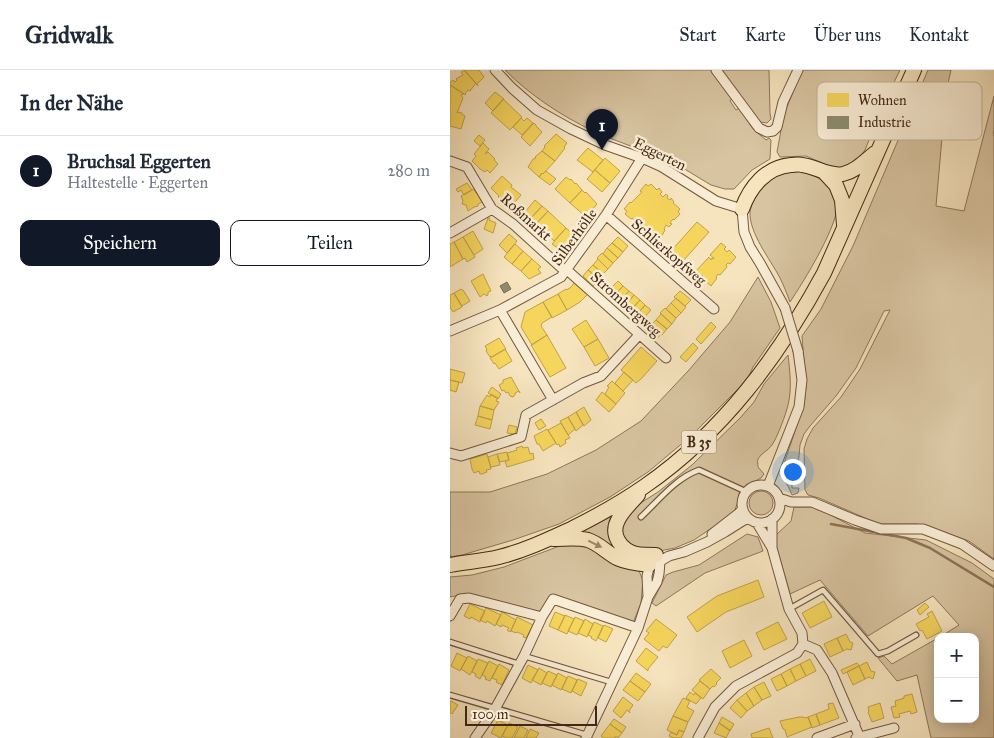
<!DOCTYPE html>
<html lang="de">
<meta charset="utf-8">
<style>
:root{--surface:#fff;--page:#f2f2f3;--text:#1f2937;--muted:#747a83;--line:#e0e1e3;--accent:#111827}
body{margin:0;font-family:"IM FELL Great Primer",serif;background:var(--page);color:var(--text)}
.controls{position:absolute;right:15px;bottom:15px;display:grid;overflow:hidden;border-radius:10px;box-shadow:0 2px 12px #0003}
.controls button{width:45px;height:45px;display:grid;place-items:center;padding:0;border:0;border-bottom:1px solid var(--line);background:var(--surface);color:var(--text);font:25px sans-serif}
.scale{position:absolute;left:15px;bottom:12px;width:132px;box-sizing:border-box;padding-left:5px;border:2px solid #452813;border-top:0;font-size:14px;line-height:18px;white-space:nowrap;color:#452813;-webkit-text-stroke:4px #f9edd5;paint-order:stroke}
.you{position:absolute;left:342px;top:401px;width:18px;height:18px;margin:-12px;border:4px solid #fff;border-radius:50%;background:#1a73e8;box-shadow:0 0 0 8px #1a73e833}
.badge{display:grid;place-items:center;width:32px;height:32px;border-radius:50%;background:var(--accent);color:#fff;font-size:16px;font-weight:700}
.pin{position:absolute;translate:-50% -41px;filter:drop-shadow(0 1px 2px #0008)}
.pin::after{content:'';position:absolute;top:26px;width:18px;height:15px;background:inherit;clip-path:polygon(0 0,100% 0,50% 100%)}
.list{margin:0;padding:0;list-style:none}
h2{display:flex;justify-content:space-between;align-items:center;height:65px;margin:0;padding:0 20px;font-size:21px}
h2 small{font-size:16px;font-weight:400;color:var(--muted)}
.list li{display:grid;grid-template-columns:32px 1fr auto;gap:15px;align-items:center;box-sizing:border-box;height:70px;padding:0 20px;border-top:1px solid var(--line)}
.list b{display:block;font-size:19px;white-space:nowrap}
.list p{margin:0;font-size:16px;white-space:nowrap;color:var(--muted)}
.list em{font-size:16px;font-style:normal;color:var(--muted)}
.actions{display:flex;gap:10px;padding:15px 20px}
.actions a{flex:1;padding:11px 0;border:1px solid var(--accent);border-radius:10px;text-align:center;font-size:18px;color:var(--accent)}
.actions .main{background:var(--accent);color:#fff}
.map{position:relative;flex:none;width:544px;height:668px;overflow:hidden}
header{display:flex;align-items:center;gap:30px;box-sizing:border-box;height:70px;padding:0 25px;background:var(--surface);border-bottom:1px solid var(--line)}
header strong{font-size:24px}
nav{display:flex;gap:28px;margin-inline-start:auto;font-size:18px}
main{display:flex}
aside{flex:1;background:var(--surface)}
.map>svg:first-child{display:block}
.green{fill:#d8c4a1;stroke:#8e765a}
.homes{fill:#f6d55c;stroke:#c1a146}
.industry{fill:#8c8c6e;stroke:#776e53}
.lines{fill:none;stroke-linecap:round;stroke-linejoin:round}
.stream{stroke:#8b7257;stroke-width:2.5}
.service-casing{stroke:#71573e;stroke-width:7}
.minor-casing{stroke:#71573e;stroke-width:11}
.primary-casing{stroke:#452813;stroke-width:16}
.service{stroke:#f9edd5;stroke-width:4.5}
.minor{stroke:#f9edd5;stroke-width:9}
.primary{stroke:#f6e4be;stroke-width:14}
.minor-bridge-casing{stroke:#71573e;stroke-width:11;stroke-linecap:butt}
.minor-bridge{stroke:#f9edd5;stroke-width:9}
.oneway{fill:#9e8668}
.labels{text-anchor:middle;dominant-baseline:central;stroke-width:5;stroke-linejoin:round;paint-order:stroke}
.shield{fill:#f9edd5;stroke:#7b634d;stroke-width:1}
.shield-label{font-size:14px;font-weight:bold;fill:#452813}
.street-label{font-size:15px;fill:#452813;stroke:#f9edd5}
.key{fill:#f9edd5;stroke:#c3b29b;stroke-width:1}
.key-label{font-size:14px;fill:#452813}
</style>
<header>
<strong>Gridwalk</strong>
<nav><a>Start</a><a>Karte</a><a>Über uns</a><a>Kontakt</a></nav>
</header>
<main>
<aside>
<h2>In der Nähe<small></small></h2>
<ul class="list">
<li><span class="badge">1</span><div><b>Bruchsal Eggerten</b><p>Haltestelle · Eggerten</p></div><em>280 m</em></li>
</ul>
<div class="actions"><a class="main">Speichern</a><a>Teilen</a></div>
</aside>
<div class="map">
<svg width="544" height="668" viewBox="0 0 544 668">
<rect width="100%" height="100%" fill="#f6e4be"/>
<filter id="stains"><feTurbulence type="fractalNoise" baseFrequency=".004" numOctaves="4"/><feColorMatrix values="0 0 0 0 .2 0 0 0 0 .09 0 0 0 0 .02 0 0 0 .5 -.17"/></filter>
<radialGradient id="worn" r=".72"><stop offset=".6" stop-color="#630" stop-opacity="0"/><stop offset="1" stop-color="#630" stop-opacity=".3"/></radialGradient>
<!-- green -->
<path class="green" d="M55,0H262L282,28L280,31L286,40L289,38L303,59L316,70L319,68L321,70L320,89L302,100L284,119H275L261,115L208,83L203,85C183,76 162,70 143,61C110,45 80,25 55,0Z
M271,0H319L320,43L321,49L317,53L310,52Z
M351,0H450L435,31L415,80L407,91L391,98L377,95L356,86L330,87L327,82L334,44L349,8Z
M478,0H501L496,22L486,136L514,141L544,26V59L543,65L544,66V489L519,471L467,454H429L369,428L358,425L355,420L354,379L357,369L363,358L391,327L410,299L440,240L434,241L406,298L386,326L360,356L354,364L350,375L348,397L344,396C337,404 341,403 342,411C342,413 342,415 342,418H349L348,423L342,425L338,416L330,405L354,335L356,318L352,266L371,239L403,176Z
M352,101C366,107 383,112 387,129C393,149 352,214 340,232C337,224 334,216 330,208C320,189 299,163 300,142C301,134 307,124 312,118C323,103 335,102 352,101Z
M308,207L321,232L330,258L303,297L297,310L241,366L198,402L160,427L109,454L63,470L12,485L0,487V422H40L97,404L146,380L191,351L239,300L280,252Z
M338,285C340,302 342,319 338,335C336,344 327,368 322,375C318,381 311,383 308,389C307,392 308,394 308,397L314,404L311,408L296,416L289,423V428L284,443L244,470L225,478L209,481H190L175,473L170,457L173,450L189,434L208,422L242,395L290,348L304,332L314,314Z
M299 433a12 12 0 1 1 24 0a12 12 0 1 1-24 0Z
M344,437H365L415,463L476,470L522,493L544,509V668H481L467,605L447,611L428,588L434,586L442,594L488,568V649H525V567H490L509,555L483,526L418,566L370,510L340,524L327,478L325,474L326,465L341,451Z
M166,444L161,456L194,492L128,464Z
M297,464L308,467L313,481L255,503L206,536L202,533L216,505L223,502L249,495Z
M120,472L144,476L189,501L193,510L191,533L183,553L102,527L88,548L10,525L0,527V507L22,505L54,497Z"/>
<!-- homes -->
<path class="homes" d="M14,0H29L34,7L27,14L28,16Z
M14,0L26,13L20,21L18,20L15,24L16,25L0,15V13L3,10L5,12L7,10L6,9L13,5L11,2Z
M0,15L14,24L11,25L13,28L7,43L8,42L12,43V44L15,46L11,59L0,56Z
M45,22L54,29L43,41L35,33Z
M53,29L72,47L60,60L41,43Z
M71,48L74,51L77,48L83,53L72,65L63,57Z
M84,53L86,55V56L92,62L80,76L71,67Z
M106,64L117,73L114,77L115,78L105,91L92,81L95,77L94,76Z
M29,65L35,70L30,76L24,71Z
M33,73L39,79L35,84L38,82L45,89L44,90L48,94L40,103L37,100L35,102L30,99L22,91L26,86L24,84Z
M138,78L153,90L143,102L127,90Z
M92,81L105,91L93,104L92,103L89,107L78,97L83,89L86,88L85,87Z
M155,88L170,101L160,113L145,100L142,103Z
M145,100L160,113L152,122L137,109Z
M96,101L106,109L100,115L89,107L92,103L93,104Z
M52,106L62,115L61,117L71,125L60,138L48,127L49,126L41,118Z
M116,107L120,110L121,109L125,114L126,113L132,120L120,133L105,119Z
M17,113L22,120L14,125L11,120L8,122L6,119Z
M196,114L198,116L201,114L207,120L209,118L212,122L210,124L213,127L216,124L218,126L217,128L220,130L221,128L224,132L223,133L230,139L228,142L230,144L224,150L223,149L220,153L222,154L219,157L216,155L214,159L215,160L211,167L208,166L207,169L199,165L200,163L195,161L196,160L182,148L181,149L175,144L177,141L174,139L180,132L181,133L192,122L190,121Z
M23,119L27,124L30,125L29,127L32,132L28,134V136L24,137L18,141L16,135L12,134L13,131L11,126Z
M132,120L135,123L136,122L147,134L136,147L120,133Z
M85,130L92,136L81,148L75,142Z
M92,136L98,141L87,153L81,148Z
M98,141L116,158L104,171L87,153Z
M38,148H40L39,150L46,153L43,163L34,159Z
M247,152L259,162L233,191L221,181Z
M116,158L127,168L119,179L118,178L114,182L110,178L109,179L102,174Z
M23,161L33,179L24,185L13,167Z
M59,164L67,171L57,183L49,175Z
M13,167L25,187L17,192L15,188L13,189L4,172Z
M168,167L178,176L173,182L162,173Z
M4,172L13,189L0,197V174Z
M162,173L173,182L168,188L157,178Z
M271,173L276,177L274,179L277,182L279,180L286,187L280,194L278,193L276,195L277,197L270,205L268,204L266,207L267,208L261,216L253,209L255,208L252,205L251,207L245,202L259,187L261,190L262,188L263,189L264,188L260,185Z
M65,174L73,181L62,194L54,187Z
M157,178L168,188L163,193L153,184Z
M73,181L82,189L71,201L62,194Z
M152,183L163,193L158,199L147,188Z
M82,189L91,197L88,199L91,203L79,209L71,201Z
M148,189L158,199L153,204L143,195Z
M143,195L153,204L149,209L138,200Z
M138,200L149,209L143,216L133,206Z
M33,204L41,221L38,222V225L37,226L34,224L30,227L21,211Z
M168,211L173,216L163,227L157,222Z
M125,212L138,224L130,232L117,240L108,224L116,219V220L120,218Z
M173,216L179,221L169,232L163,227Z
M11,219L12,220H13L20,231L12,236L4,223Z
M179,221L184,225L174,237L169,232Z
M230,221L234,224L241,230L235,236L224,227Z
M4,223L12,237L3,242L0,237V225Z
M108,224L117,240L102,248L93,232Z
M184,225L190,230L179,242L174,237Z
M226,228L236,237L231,243L221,233Z
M190,230L195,235L185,247L179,242Z
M93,232L102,247L92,253L91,256L97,265L82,275L71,257L75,242Z
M221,233L231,243L226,248L216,239Z
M195,235L201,240L191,251L185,247Z
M215,238L226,248L222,254L210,243Z
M211,244L222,254L217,259L206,250Z
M136,250L148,269L134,277L122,259Z
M206,250L217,259L212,265L201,255Z
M261,252L266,257L251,274L246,269Z
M200,254L211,264L206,270L195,260Z
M97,265L116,298L100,307L81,275Z
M49,268L56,279L42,287L41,286L40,287L36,281L37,280L35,276Z
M148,269L159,288L145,296L134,277Z
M243,273L248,278L236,292L230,287Z
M191,277L207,291L191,309L186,313L171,300Z
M55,279L62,291L49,299L45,293L44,294L40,288Z
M0,299L15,303L12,313L0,310Z
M174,302L183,310L173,321L165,313Z
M61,307L70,323L69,321L65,323V325L63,327L60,326L58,322L56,323L54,320L52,321L49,315L53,313V310Z
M0,310L9,312L6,322L0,320Z
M162,311L175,323L166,334L155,324L159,317L157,316Z
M42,317L51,324L48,329L38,323Z
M152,322L166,334L159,342L146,330Z
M37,325L40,327L41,324L48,328L46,331L49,332L44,340L30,336Z
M30,336L44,340L42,350L28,346Z
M134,337L141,350L134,356L126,342Z
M126,342L133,355L126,361L118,347Z
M28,346L42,350L40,359L25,355Z
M118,347L125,359L118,365L110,351Z
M91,349L96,356L89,360L85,353Z
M111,353L120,368L115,370L116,373L110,377L109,374L107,375L98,360Z
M59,355L67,357L65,364L57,363Z
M97,359L106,373L93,381L89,374H87L84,366Z
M72,376L73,378L78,377L80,384L83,383L84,389L57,397L55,391L59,390L57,383L67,380L66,378Z
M57,382L59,390L50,392L47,384Z
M37,384L41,399L36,400L37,402L32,404H30L29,401L24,403L22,399L20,389Z
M47,384L50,395L41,397L38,387Z
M308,510L314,527L276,542L247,562L237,547L267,526Z
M374,531L382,547L360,558L352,543Z
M475,533L479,537L470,545L467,540Z
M20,534L35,541L30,552L21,547L20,549L14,546Z
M36,538L51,545L45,556L37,551L36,553L30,550Z
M482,541L492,561L477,569L472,560L470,561L466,554L479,547L477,544Z
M52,542L66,550L60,562L57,560L59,558L52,555L51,557L46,554Z
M105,542L115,546L108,560L99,556Z
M115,545L124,549L117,564L108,560Z
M67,547L83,555L76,568L73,567L74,565L67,562L66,563L61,561Z
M125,547L134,551L127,565L118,561Z
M135,549L143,554L137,567L128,563Z
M206,549L227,565L217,578L213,576L209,581L194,569L199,563L196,561Z
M144,552L153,556L146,571L141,568L142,567L138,565Z
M328,552L337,569L314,580L306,563Z
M154,555L163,559L156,572L148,568Z
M396,564L400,572L403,573L401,580L397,579L393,581L387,568Z
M387,568L393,581L380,587L374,574Z
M294,570L302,586L280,598L272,581Z
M196,578L208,587L198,599V601L186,591Z
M7,583L17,588L10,601L1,596Z
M18,586L27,591L20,605L11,599Z
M28,589L38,593L30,609L25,606L26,604L22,602Z
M360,589L366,601L356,606L350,594Z
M39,591L48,596L40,611L35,609L36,607L32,605Z
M417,592L421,601L425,602L423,609L419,607L415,609L409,596Z
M407,593L409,596L393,604L391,600Z
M49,594L59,600L52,615L46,612L47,610L42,608Z
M350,594L356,606L346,611L340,599Z
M78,595L88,600L81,613L72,608Z
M409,596L415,609L403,615L397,602Z
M89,598L97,603L91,615L82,610Z
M261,599L271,608L266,613L267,614L264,617L263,616L260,619L249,610Z
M340,599L346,611L337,616L331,604Z
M98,601L107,605L101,617L92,613Z
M108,603L117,608L111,620L102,615Z
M186,603L201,614L195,622L180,611Z
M331,604L337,616L327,621L321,609Z
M118,606L127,610L121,623L112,619Z
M128,609L137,613L131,626L122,621Z
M180,611L195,622L188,631L173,620Z
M250,611L260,619L253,629L242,620Z
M314,612L321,626L312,630L304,617Z
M304,617L312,630L304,636L296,623Z
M240,622L244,625L245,623L251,628L246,634L236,628Z
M296,623L304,636L297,641L287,630Z
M462,624L467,642L461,644L460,641L449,644L450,647L444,648L441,637L446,636L445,631L454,628V626Z
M173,627L183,635L179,641L180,643L177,640L171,648L163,641Z
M233,628L240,631L237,637L244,641L238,652L223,646Z
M287,630L297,641L291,648L280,638Z
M1,631L8,635L2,644L0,643V632Z
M383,633L389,648L370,655L366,644L379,639L378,634Z
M430,633L434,648L422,652L418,642L419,641L418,637Z
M366,644L370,655L362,658L358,647Z
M223,646L238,652L234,662L229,660L227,665L217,660Z
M272,647L284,654L280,661L269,653Z
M349,647H353L355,648L358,647L362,657L337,667L335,660L333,659L330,651Z
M164,649L176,657L172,663L160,654Z
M48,650L58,655L51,668L41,663Z
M59,653L68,657L62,668H56L52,666Z
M269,653L280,660L276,668L264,663Z
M160,654L172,663L168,668L166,666L165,668H153L151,666Z
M70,656L78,660L74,668H64Z
M319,658L323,668H302L301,664Z
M80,659L89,663L86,668H76Z
M229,660L234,662L231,668H223L219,666L221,662L227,665Z"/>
<!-- industry -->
<path class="industry" d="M57,212L61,219L54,223L50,216Z"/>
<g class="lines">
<!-- stream -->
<path class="stream" d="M381,454L456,468L480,478L544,517"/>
<defs>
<path id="service" d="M191,447C209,430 226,408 249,400L297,422
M339,539L373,520L428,584L438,581L466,565
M0,572L69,594
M74,586L161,612
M0,625L137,665"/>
<path id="minor" d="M45,0L62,18L87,40L121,59L155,75L192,88L212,97L266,131L292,139L294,162L300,177L310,193L335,238
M266,0L309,58L317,62L323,61L327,57L333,32L348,0
M0,91L17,97L42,139L63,154L116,202
M156,145L264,239
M0,163L42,139
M117,200L216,288
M50,240L103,330
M0,261L50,240L111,207L156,145L192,88
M0,383L11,386L71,367L76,345L133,313L151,306L189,265
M292 434a19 19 0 1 1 38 0a19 19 0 1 1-38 0Z
M318,416L349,337L352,310L348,281
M329,428L341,432H362L405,450L431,459H473L512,474L544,496
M262,464L289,443L293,439
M322,478V449
M207,493L219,486L234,482L257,472L275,462L294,450L299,449
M198,527L197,506L201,490
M0,546L10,529L19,528L92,547
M353,574L367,580L382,603L410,668
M25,668L45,639L74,586L92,547L103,529L188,558
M136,668L188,558L198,527L207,512L209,504L210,492L206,485
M248,668L265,637L286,616L347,583L353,574L352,563L339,539L322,478L307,453
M367,668L405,654
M406,668L444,658"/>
<path id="primary" d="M374,102L386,115L392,130L394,155
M292,139C300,117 316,97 341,95C344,95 349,94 352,95C365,96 379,107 393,104C406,101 415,91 425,83
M188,425C181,433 172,441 168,450C160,465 171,480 186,484C192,485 199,485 206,485
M103,469C115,469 127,467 138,470C150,474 158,484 169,489C178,493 189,494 199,495
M0,495C16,492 33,491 49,487C74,481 99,469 123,458C147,446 172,432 195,416C273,362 329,286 374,203L464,0"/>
</defs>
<!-- service casing -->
<use href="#service" class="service-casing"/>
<!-- minor casing -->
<use href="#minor" class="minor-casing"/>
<!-- primary casing -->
<use href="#primary" class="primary-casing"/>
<!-- service -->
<use href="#service" class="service"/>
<!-- minor -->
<use href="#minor" class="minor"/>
<!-- primary -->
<use href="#primary" class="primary"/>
<defs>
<path id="minor-bridge" d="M335,238L348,281"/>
</defs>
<!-- minor-bridge casing -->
<use href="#minor-bridge" class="minor-bridge-casing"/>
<!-- minor-bridge -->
<use href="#minor-bridge" class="minor-bridge"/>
</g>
<!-- one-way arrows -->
<defs><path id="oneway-solid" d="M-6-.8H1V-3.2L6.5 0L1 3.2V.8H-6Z" transform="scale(1.25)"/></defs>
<use class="oneway" href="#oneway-solid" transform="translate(145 474) rotate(26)"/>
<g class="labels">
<!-- shield labels -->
<rect class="shield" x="231.5" y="360.5" width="35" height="23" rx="4"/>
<g class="shield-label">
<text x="249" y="372">B 35</text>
</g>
<!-- street labels -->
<g class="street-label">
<text transform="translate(210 84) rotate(26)">Eggerten</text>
<text transform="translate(76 147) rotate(42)">Roßmarkt</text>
<text transform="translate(124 167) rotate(-54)">Silberhölle</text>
<text transform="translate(219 182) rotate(41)">Schlierkopfweg</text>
<text transform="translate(176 234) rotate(42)">Strombergweg</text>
</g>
</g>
<!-- legend -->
<rect x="367" y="12" width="165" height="58" rx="8" class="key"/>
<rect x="377" y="23" width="22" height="14" fill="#f6d55c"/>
<rect x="377" y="46" width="22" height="13" fill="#8c8c6e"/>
<g class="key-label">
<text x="408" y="35">Wohnen</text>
<text x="408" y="57">Industrie</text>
</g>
<rect width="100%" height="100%" filter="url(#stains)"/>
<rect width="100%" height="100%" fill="url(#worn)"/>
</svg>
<div class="controls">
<button>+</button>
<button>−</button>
</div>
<div class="scale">100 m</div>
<div class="you"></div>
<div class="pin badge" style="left:152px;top:80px">1</div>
</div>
</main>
